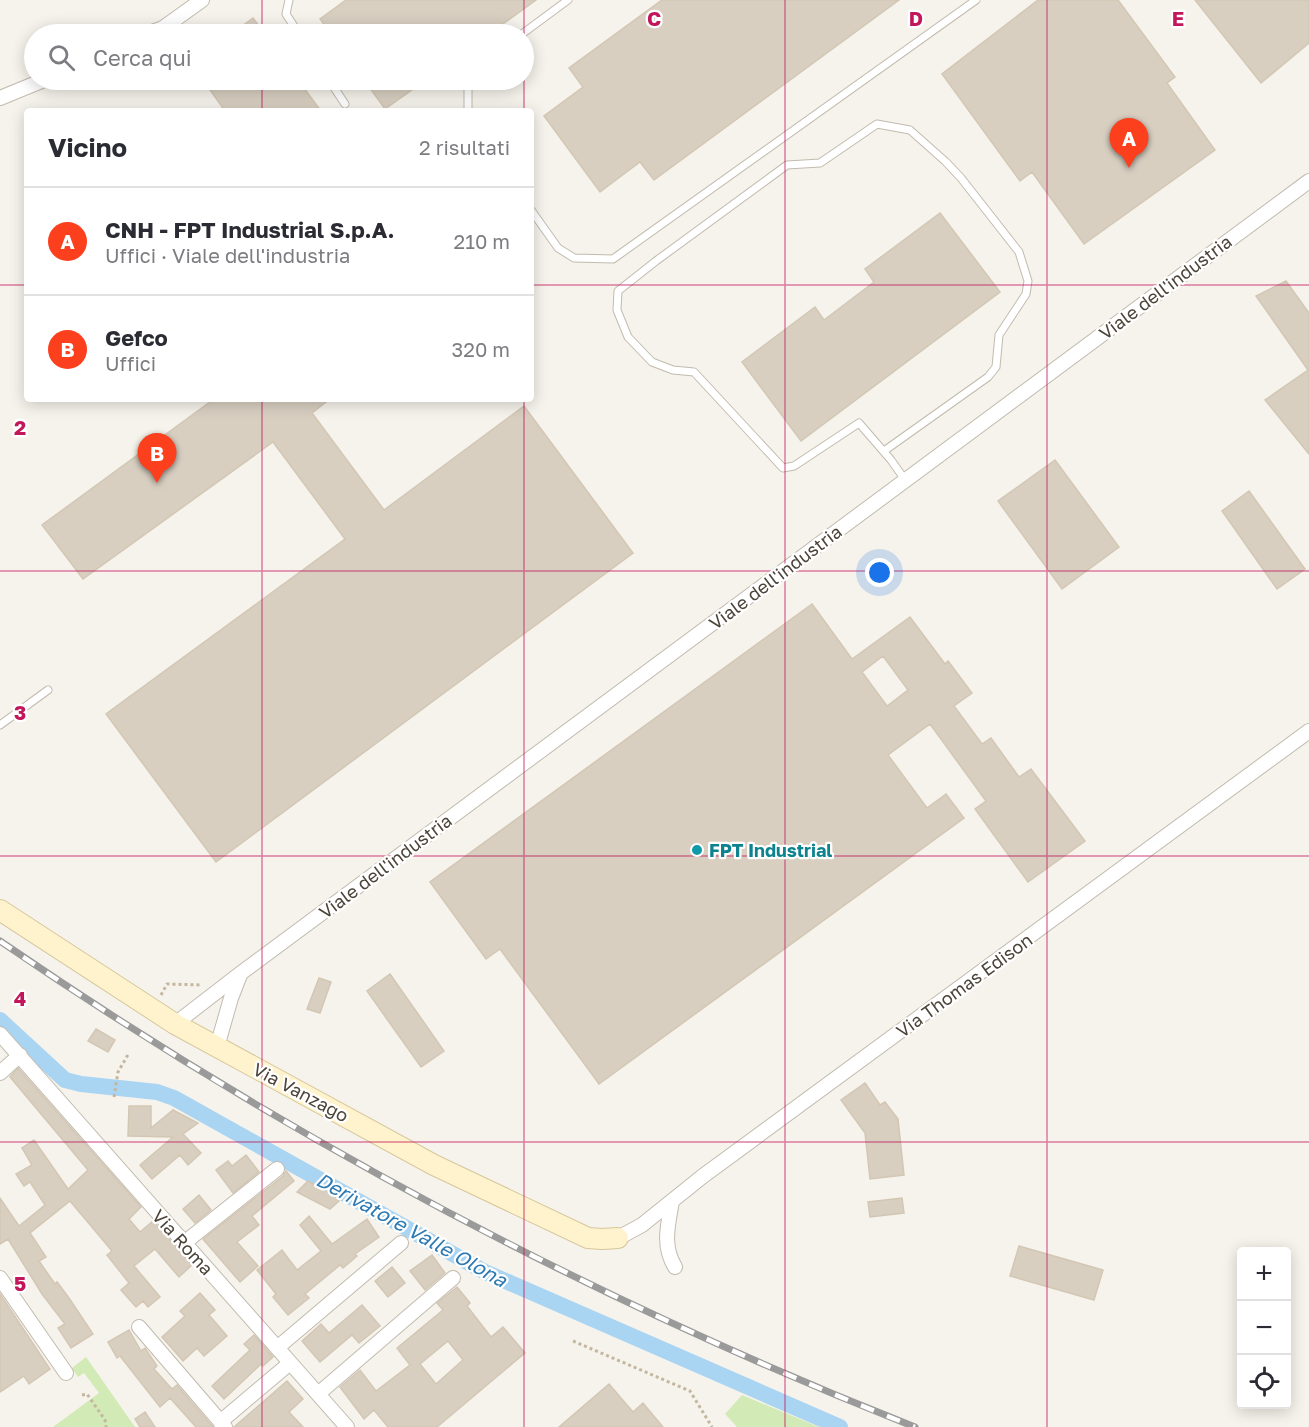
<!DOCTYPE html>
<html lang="it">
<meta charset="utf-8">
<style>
:root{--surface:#fff;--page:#f7f7f7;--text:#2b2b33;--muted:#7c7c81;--line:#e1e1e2;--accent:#fc3f1d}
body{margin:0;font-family:"Golos Text",sans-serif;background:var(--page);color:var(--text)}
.controls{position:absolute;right:18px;bottom:18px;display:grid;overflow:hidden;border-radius:6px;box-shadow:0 3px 15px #0003}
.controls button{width:54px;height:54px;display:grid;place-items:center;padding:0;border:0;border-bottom:2px solid var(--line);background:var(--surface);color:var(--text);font:30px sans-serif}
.you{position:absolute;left:880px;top:573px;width:21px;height:21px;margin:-15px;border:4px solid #fff;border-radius:50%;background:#1a73e8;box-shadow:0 0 0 9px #1a73e833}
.badge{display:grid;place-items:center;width:39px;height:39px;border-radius:50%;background:var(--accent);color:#fff;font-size:20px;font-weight:700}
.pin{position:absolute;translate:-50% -50px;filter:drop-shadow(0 2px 3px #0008)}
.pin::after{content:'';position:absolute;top:32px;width:21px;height:18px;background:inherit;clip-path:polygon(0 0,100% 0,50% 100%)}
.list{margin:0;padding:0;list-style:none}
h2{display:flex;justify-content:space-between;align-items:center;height:78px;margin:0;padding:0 24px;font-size:26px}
h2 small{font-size:20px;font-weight:400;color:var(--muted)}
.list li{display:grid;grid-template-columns:39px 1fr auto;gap:18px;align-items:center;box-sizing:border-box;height:108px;padding:0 24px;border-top:2px solid var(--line)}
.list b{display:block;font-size:22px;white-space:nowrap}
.list p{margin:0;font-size:20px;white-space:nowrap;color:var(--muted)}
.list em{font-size:20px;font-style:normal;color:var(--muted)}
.icon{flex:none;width:33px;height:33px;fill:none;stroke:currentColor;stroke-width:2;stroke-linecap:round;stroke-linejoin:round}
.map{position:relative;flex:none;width:1309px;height:1427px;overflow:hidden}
.search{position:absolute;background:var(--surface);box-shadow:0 3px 15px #0003;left:24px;top:24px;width:510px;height:66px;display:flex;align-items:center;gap:15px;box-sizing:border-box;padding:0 21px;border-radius:33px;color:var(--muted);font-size:22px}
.panel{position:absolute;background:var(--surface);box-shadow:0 3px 15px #0003;left:24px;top:108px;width:510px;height:294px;border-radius:6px}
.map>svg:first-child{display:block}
.green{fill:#d2eab5}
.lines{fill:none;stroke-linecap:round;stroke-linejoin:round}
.canal{stroke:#a9d4f2;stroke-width:16}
.building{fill:#d8cfc1;stroke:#d3c7b4;stroke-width:1.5;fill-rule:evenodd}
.lane-casing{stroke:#c2bbae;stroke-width:9}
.street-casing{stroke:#c2bbae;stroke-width:16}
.secondary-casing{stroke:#d6c79b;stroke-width:22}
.path{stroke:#c4b79f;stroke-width:3;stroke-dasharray:3 3;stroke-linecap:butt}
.lane{stroke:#fff;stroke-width:7}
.street{stroke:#fff;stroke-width:14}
.secondary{stroke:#fff3cd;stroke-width:20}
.rail-casing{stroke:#9a9a9a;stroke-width:7}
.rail{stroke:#fff;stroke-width:4.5;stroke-dasharray:14;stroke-linecap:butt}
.grid{fill:none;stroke:#c2185b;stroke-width:1.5;stroke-opacity:0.55}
.culture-dot{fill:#0f9aa8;stroke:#fff;stroke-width:2}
.labels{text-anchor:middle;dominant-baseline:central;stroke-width:4.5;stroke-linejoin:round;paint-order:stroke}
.street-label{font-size:18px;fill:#4b4439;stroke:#fff}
.culture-label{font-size:18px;font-weight:bold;fill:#0d838f;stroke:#fff;text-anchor:start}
.water-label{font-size:20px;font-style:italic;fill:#2e7ab2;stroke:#fff}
.grid-label{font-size:20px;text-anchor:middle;font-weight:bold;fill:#c2185b;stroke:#fff;stroke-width:4.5;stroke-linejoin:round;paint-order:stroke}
</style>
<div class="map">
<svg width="1309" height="1427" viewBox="0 0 1309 1427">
<rect width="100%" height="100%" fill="#f6f3ec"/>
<!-- green -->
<path class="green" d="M86,1357L135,1427H53L99,1393L84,1373L78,1377L72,1368Z
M742,1395L819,1427H737L725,1414Z"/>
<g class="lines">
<!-- canal -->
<path class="canal" d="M0,1020L65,1080L81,1084L157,1092L174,1098L485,1272L840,1427"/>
</g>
<!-- building -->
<path class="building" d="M346,0H536L489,34H331L320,19Z
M662,0H899L654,180L640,162L600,192L544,116L583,87L569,68Z
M1038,0H1118L1175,77L1167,83L1215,150L1084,244L1032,172L1020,181L942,74Z
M1195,0H1309V43L1261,83Z
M253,18L265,34H231Z
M203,80H298L321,111H225Z
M364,80H426L385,109Z
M940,213L1000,292L801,441L742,362L815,307L824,320L874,282L865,269Z
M1286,281L1309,313V454L1265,400L1308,370L1256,296Z
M214,399H330L312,413L384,510L524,406L633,553L216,862L106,714L345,539L273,442L83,579L42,525Z
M1055,460L1119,547L1062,589L998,501Z
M1249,491L1305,569L1277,589L1222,511Z
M812,604L852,659L910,617L945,664L948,661L972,693L954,706L982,744L991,738L1019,777L1031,769L1085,841L1028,882L975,809L986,801L930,724L888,755L927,808L946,794L964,818L599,1084L500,949L486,959L430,882ZM883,656L908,690L887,706L862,672Z
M390,974L444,1051L421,1067L367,991Z
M319,978L331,982L320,1013L307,1009Z
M96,1029L115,1040L108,1052L88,1041Z
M18,1068L141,1207L129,1219L140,1232L153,1221L192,1265L179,1277L155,1249L134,1266L160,1297L148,1307L143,1301L136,1307L121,1290L129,1283L107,1255L112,1251L70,1201L30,1233L46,1257L39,1261L55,1284L57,1282L69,1298L93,1334L71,1348L58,1328L65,1324L42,1294L8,1239L0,1244V1198L19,1226L45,1205L30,1182L24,1186L16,1174L32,1165L22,1148L34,1140L68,1189L88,1170L10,1077Z
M865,1083L880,1105L885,1102L898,1119L904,1175L870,1179L865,1133L841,1100Z
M129,1106H151V1128L173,1110L198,1123L183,1134L201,1153L188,1165L180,1155L152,1179L140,1165L173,1137L128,1136Z
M246,1155L259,1172L233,1193L216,1170L228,1161L232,1166Z
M286,1171L294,1181L252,1216L259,1225L237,1242L258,1266L240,1282L203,1239L283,1176Z
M308,1181L331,1194L340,1200L330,1209L297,1192Z
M199,1195L211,1210L195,1223L183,1209Z
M902,1198L904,1213L870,1217L868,1202Z
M309,1216L332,1244L367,1219L379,1237L355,1254L357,1256L343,1268L340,1265L305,1294L309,1298L288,1315L273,1297L276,1294L257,1270L282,1250L297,1270L321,1251L300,1225Z
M1019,1246L1103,1270L1094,1300L1010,1276Z
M432,1255L445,1273L425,1290L410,1271Z
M392,1267L405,1283L388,1297L375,1281Z
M457,1287L470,1303L467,1306L491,1337L503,1327L525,1353L437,1427H388L374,1410L364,1419L340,1387L360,1370L376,1391L410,1365L397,1348L443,1310L437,1303ZM448,1341L463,1360L436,1384L420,1364Z
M200,1293L215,1310L209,1315L227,1336L204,1356L197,1348L183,1361L162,1337L185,1316L180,1311Z
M0,1294L50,1369L29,1384L24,1376L0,1392Z
M362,1305L380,1326L359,1343L352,1335L320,1362L302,1341L321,1324L329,1333Z
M129,1330L141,1351L145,1348L157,1366L154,1369L172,1389L177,1385L213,1427H196L170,1398L160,1407L120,1356L117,1358L108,1342Z
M254,1335L273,1357L263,1366L261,1364L224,1399L212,1386L250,1350L244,1344Z
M287,1381L303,1399L289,1412L303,1427H234Z
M609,1384L633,1412L643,1403L663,1427H559Z
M145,1412L155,1427H140L135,1419Z"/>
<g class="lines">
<defs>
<path id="lane" d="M289,0L286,14L299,34
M522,34L568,0
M329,80L345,104
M468,80V111
M531,210L558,248L574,258L613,259L976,0
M884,451L988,377L996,367L999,335L1026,294L1028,281L1019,252L961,178L946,162L910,130L877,124L820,163L787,165L656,261L618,291L617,310L628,337L652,362L673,370L694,372L783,468L794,466L859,423L891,460L905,480
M0,725L48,690"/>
<path id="street" d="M146,34L163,28L202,0
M0,98L44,80
M175,1024L241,973L1309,181
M0,1034L347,1427
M217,1047L231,998L240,975
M0,1073L20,1055
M672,1201C668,1225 662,1246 675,1267
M618,1238L642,1225L703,1176L1309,731
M184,1243L277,1169
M0,1278L66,1373
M139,1327L225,1427
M277,1348L401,1243
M318,1394L453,1278
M220,1422L290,1363"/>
<path id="secondary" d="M0,910L175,1024L434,1165L588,1238L602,1239L618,1238"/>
</defs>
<!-- lane casing -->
<use href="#lane" class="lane-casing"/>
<!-- street casing -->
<use href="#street" class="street-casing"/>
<!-- secondary casing -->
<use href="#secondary" class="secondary-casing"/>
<!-- path -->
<path class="path" d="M161,995L167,984L201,985
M114,1097L118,1072L129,1053
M573,1341L690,1391L712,1427
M82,1395L87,1394L105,1420L106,1427"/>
<!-- lane -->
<use href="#lane" class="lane"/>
<!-- street -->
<use href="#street" class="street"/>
<!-- secondary -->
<use href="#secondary" class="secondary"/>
<defs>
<path id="rail" d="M0,941C286,1137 593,1300 915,1427"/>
</defs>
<!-- rail casing -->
<use href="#rail" class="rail-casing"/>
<!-- rail -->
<use href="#rail" class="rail"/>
</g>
<!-- grid -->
<path class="grid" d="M262,0V34M524,0V111M785,0V1427M1047,0V1427M262,80V111M0,285H27M531,285H1309M262,399V1427M524,399V1427M0,571H1309M0,856H1309M0,1142H1309"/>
<!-- markers -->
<circle class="culture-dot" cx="697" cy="850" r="6"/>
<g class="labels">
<!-- street labels -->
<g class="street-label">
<text transform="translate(1165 287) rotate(-37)">Viale dell'industria</text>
<text transform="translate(775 577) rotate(-37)">Viale dell'industria</text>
<text transform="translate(385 866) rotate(-37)">Viale dell'industria</text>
<text transform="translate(964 985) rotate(-36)">Via Thomas Edison</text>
<text transform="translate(301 1092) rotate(28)">Via Vanzago</text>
<text transform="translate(183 1242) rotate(48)">Via Roma</text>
</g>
<!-- culture labels -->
<g class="culture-label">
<text x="709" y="850">FPT Industrial</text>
</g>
<!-- water labels -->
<g class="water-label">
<text transform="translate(412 1229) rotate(29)">Derivatore Valle Olona</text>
</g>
</g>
<g class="grid-label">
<text x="654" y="26">C</text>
<text x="916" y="26">D</text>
<text x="1178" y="26">E</text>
<text x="20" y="435">2</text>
<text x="20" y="720">3</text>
<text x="20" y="1006">4</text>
<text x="20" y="1291">5</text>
</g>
</svg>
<div class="controls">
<button>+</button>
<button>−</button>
<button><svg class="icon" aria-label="locate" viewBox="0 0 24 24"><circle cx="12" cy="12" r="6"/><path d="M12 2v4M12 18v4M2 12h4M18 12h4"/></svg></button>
</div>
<div class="you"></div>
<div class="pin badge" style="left:1129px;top:168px">A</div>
<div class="pin badge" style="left:157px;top:483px">B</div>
<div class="search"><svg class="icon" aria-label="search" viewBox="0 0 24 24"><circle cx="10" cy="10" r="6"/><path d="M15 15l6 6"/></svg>Cerca qui</div>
<section class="panel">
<h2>Vicino<small>2 risultati</small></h2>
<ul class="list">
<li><span class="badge">A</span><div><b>CNH - FPT Industrial S.p.A.</b><p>Uffici · Viale dell'industria</p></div><em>210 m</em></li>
<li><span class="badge">B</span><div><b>Gefco</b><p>Uffici</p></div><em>320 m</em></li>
</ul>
</section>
</div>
